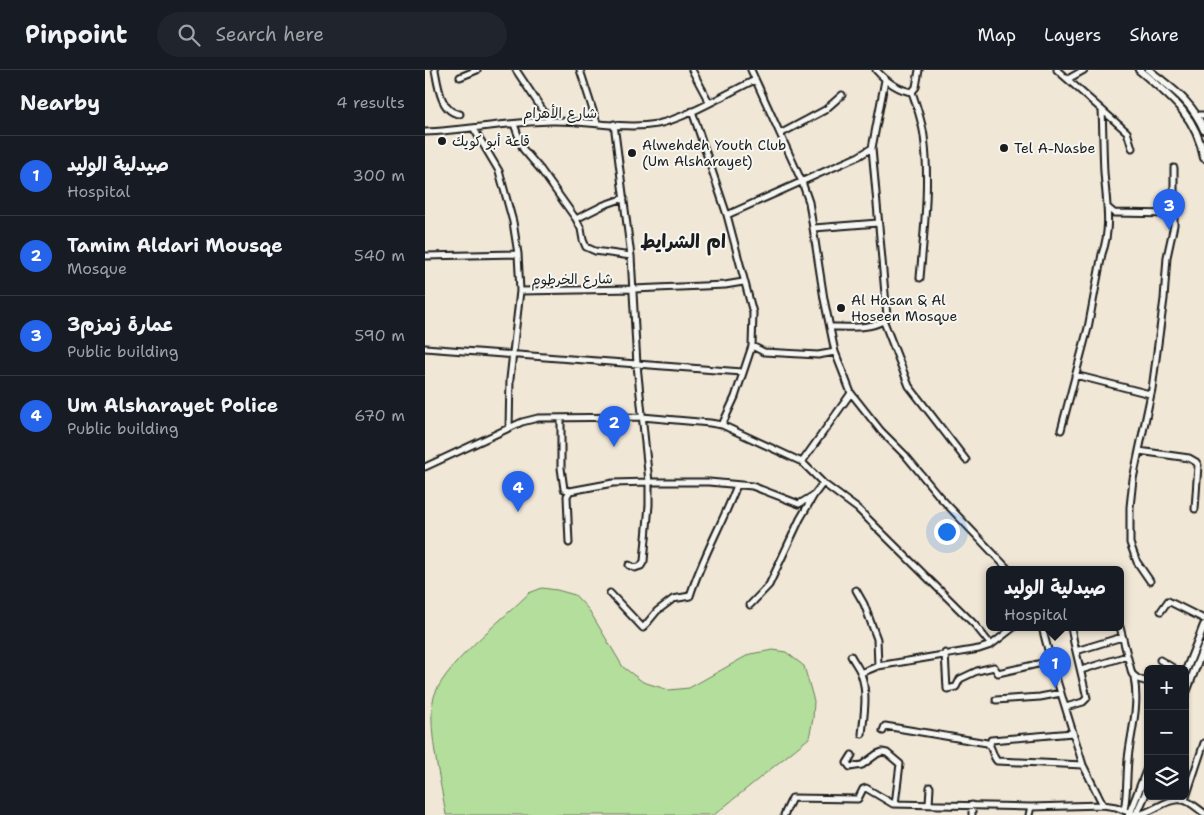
<!DOCTYPE html>
<meta charset="utf-8">
<style>
:root{--surface:#171b24;--page:#20242c;--text:#f1f3f6;--muted:#9ea1a6;--line:#363941;--accent:#2563eb}
body{margin:0;font-family:"Shantell Sans","Playpen Sans Arabic",sans-serif;background:var(--page);color:var(--text)}
.controls{position:absolute;right:15px;bottom:15px;display:grid;overflow:hidden;border-radius:8px;box-shadow:0 1px 4px #0004}
.controls button{width:45px;height:45px;display:grid;place-items:center;padding:0;border:0;border-bottom:1px solid var(--line);background:var(--surface);color:var(--text);font:25px sans-serif}
.you{position:absolute;left:521px;top:461px;width:18px;height:18px;margin:-12px;border:4px solid #fff;border-radius:50%;background:#1a73e8;box-shadow:0 0 0 8px #1a73e833}
.badge{display:grid;place-items:center;width:32px;height:32px;border-radius:50%;background:var(--accent);color:#fff;font-size:16px;font-weight:700}
.pin{position:absolute;translate:-50% -41px;filter:drop-shadow(0 1px 2px #0008)}
.pin::after{content:'';position:absolute;top:26px;width:18px;height:15px;background:inherit;clip-path:polygon(0 0,100% 0,50% 100%)}
.popup{position:absolute;left:561px;top:496px;width:138px;height:65px;box-sizing:border-box;display:grid;place-content:center;border-radius:8px;background:var(--surface);filter:drop-shadow(0 1px 4px #0005);font-size:16px;white-space:nowrap;color:var(--muted)}
.popup b{font-size:19px;color:var(--text)}
.popup::after{content:'';position:absolute;left:50%;top:100%;margin-left:-10px;border:10px solid transparent;border-top-color:var(--surface)}
.list{margin:0;padding:0;list-style:none}
h2{display:flex;justify-content:space-between;align-items:center;height:65px;margin:0;padding:0 20px;font-size:21px}
h2 small{font-size:16px;font-weight:400;color:var(--muted)}
.list li{display:grid;grid-template-columns:32px 1fr auto;gap:15px;align-items:center;box-sizing:border-box;height:80px;padding:0 20px;border-top:1px solid var(--line)}
.list b{display:block;font-size:19px;white-space:nowrap}
.list p{margin:0;font-size:16px;white-space:nowrap;color:var(--muted)}
.list em{font-size:16px;font-style:normal;color:var(--muted)}
.icon{flex:none;width:28px;height:28px;fill:none;stroke:currentColor;stroke-width:2;stroke-linecap:round;stroke-linejoin:round}
.map{position:relative;flex:none;width:779px;height:745px;overflow:hidden}
header{display:flex;align-items:center;gap:30px;box-sizing:border-box;height:70px;padding:0 25px;background:var(--surface);border-bottom:1px solid var(--line)}
header strong{font-size:24px}
nav{display:flex;gap:28px;margin-inline-start:auto;font-size:18px}
.search{width:350px;height:45px;background:var(--page);display:flex;align-items:center;gap:12px;box-sizing:border-box;padding:0 18px;border-radius:28px;color:var(--muted);font-size:19px}
main{display:flex}
aside{flex:1;background:var(--surface)}
.map>svg:first-child{display:block}
.green{fill:#b3de9b;stroke:#687d5c}
.lines{fill:none;stroke-linecap:round;stroke-linejoin:round}
.minor-casing{stroke:#1c1c1c;stroke-width:9}
.major-casing{stroke:#1c1c1c;stroke-width:10}
.minor{stroke:#f6f6f2;stroke-width:5}
.major{stroke:#f6f6f2;stroke-width:6}
.poi-dot{fill:#1c1c1c;stroke:#f6f6f2;stroke-width:2}
.labels{text-anchor:middle;dominant-baseline:central;stroke-width:4;stroke-linejoin:round;paint-order:stroke}
.street-label{font-size:14px;fill:#1c1c1c;stroke:#f6f6f2}
.poi-label{font-size:14px;fill:#1c1c1c;stroke:#f6f6f2;text-anchor:start}
.district-label{font-size:19px;font-weight:bold;fill:#1c1c1c;stroke:#f6f6f2}
</style>
<header>
<strong>Pinpoint</strong>
<div class="search"><svg class="icon" aria-label="search" viewBox="0 0 24 24"><circle cx="10" cy="10" r="6"/><path d="M15 15l6 6"/></svg>Search here</div>
<nav><a>Map</a><a>Layers</a><a>Share</a></nav>
</header>
<main>
<aside>
<h2>Nearby<small>4 results</small></h2>
<ul class="list">
<li><span class="badge">1</span><div><b>صيدلية الوليد</b><p>Hospital</p></div><em>300 m</em></li>
<li><span class="badge">2</span><div><b>Tamim Aldari Mousqe</b><p>Mosque</p></div><em>540 m</em></li>
<li><span class="badge">3</span><div><b>عمارة زمزم3</b><p>Public building</p></div><em>590 m</em></li>
<li><span class="badge">4</span><div><b>Um Alsharayet Police</b><p>Public building</p></div><em>670 m</em></li>
</ul>
</aside>
<div class="map">
<svg width="779" height="745" viewBox="0 0 779 745">
<rect width="100%" height="100%" fill="#f0e7d6"/>
<filter id="ink" filterUnits="userSpaceOnUse"><feTurbulence type="fractalNoise" baseFrequency=".02" numOctaves="2"/><feDisplacementMap in="SourceGraphic" scale="10" xChannelSelector="R" yChannelSelector="G"/><feConvolveMatrix kernelMatrix="1 2 1 2 8 2 1 2 1" color-interpolation-filters="sRGB"/></filter>
<g filter="url(#ink)">
<!-- green -->
<path class="green" d="M117,518L132,520L150,525L164,540L198,597L218,612L244,620L264,618L325,584L348,580L361,582L379,596L389,631L388,649L384,668L289,745H21C16,712 3,663 8,631C13,599 80,548 104,523Z"/>
<g class="lines">
<defs>
<path id="minor" d="M10,0C13,16 16,43 35,44
M91,0L125,51
M155,0L172,53
M267,0L284,32
M326,0L377,112L384,132L399,229L410,282L426,323L456,361L481,386L514,426L583,499
M451,0C460,10 473,20 487,22L491,17L494,0
M632,0L702,62L707,78
M35,7L52,0
M643,9L659,0
M487,22C492,37 497,51 499,66C505,113 499,161 495,208
M267,41L302,145L328,243L327,276L310,327L297,355
M773,45H779
M89,54L98,79L116,100L151,149L156,159L158,170L161,177L170,181L206,186
M189,54L206,186L212,295L224,412H284L327,416L374,434L389,425L398,413
M49,59L74,101L88,152L93,184L95,221L85,309L84,358
M0,62C42,60 84,52 126,51C161,50 198,60 232,54C262,48 302,23 330,10
M355,64L400,40L417,25
M683,138L689,143L750,144
M302,145L434,86L447,78L460,10
M151,149L179,135L199,128
M389,158L453,153
M0,186L93,184
M95,221L209,219L300,215L318,212
M459,252L484,316L541,390
M405,257C420,257 455,260 462,246L447,78
M327,276L339,282L393,285L410,282
M0,278L317,302
M650,305L725,324
M136,348V398L139,419L145,421
M636,360L663,258L677,184C687,157 681,130 679,102C678,82 678,61 677,40
M714,381L764,388L771,392L773,395L770,439
M377,392L398,413L433,439L550,555L566,575L589,557
M0,397L97,352L113,348L217,347L285,353L297,355L377,392L426,323
M144,473L142,426L145,421L188,413L224,412V435L219,491L216,496L210,498L204,495
M725,511L712,492L705,473V437L708,409L727,319L739,229L742,187L749,155V98
M431,520L439,534L452,569L453,596L554,579L566,575
M185,523L218,558L232,541L248,529L265,526C277,487 298,453 312,415
M325,535L344,515L375,449L389,425
M736,541L743,531L779,549
M617,557L626,591L658,695L678,735
M695,557L707,604L713,609L723,612
M651,581L697,567
M520,583L522,619L531,617L535,609L552,601L569,597L573,603L626,591
M426,586C429,592 434,598 436,604C443,622 439,645 437,664
M735,590L750,599
M656,600L702,586
M436,603L453,596
M571,630L615,627L636,623
M641,637L658,632L662,628L649,573L646,557
M458,661L460,656L562,673C568,677 567,686 572,691L658,695
M565,675L566,670L648,663
M427,685L422,693L425,697L437,695L452,684L457,682L462,683L475,694L470,734
M760,730L779,673
M504,735L505,717
M699,740C703,721 701,701 704,681C708,654 714,634 709,607
M359,745L367,728L433,729L438,719L441,718L468,734L606,737L678,735L691,737L708,744
M547,745V735
M604,745L606,737
M712,745C728,743 742,727 758,730C765,731 773,739 779,743"/>
<path id="major" d="M714,0C745,26 771,45 779,88
M724,0C747,19 767,31 779,60
M760,603L779,555
M760,625L779,576
M704,745L723,697
M711,745L723,718"/>
</defs>
<!-- minor casing -->
<use href="#minor" class="minor-casing"/>
<!-- major casing -->
<use href="#major" class="major-casing"/>
<!-- minor -->
<use href="#minor" class="minor"/>
<!-- major -->
<use href="#major" class="major"/>
</g>
</g>
<!-- markers -->
<g class="poi-dot">
<circle cx="17" cy="71" r="5"/>
<circle cx="579" cy="78" r="5"/>
<circle cx="207" cy="83" r="5"/>
<circle cx="416" cy="238" r="5"/>
</g>
<g class="labels">
<!-- street labels -->
<g class="street-label">
<text x="135" y="43">شارع الأهرام</text>
<text transform="translate(147 209) rotate(-1)">شارع الخرطوم</text>
</g>
<!-- poi labels -->
<g class="poi-label">
<text x="27" y="71">قاعة أبو كويك</text>
<text x="217" y="75">Alwehdeh Youth Club<tspan x="217" dy="16">(Um Alsharayet)</tspan></text>
<text x="589" y="78">Tel A-Nasbe</text>
<text x="426" y="230">Al Hasan &amp; Al<tspan x="426" dy="16">Hoseen Mosque</tspan></text>
</g>
<!-- district labels -->
<g class="district-label">
<text x="258" y="171">ام الشرايط</text>
</g>
</g>
</svg>
<div class="controls">
<button>+</button>
<button>−</button>
<button><svg class="icon" aria-label="layers" viewBox="0 0 24 24"><path d="M12 4l9 5-9 5-9-5zM3 14l9 5 9-5"/></svg></button>
</div>
<div class="you"></div>
<div class="pin badge" style="left:630px;top:618px">1</div>
<div class="popup"><b>صيدلية الوليد</b>Hospital</div>
<div class="pin badge" style="left:189px;top:377px">2</div>
<div class="pin badge" style="left:744px;top:160px">3</div>
<div class="pin badge" style="left:93px;top:442px">4</div>
</div>
</main>
